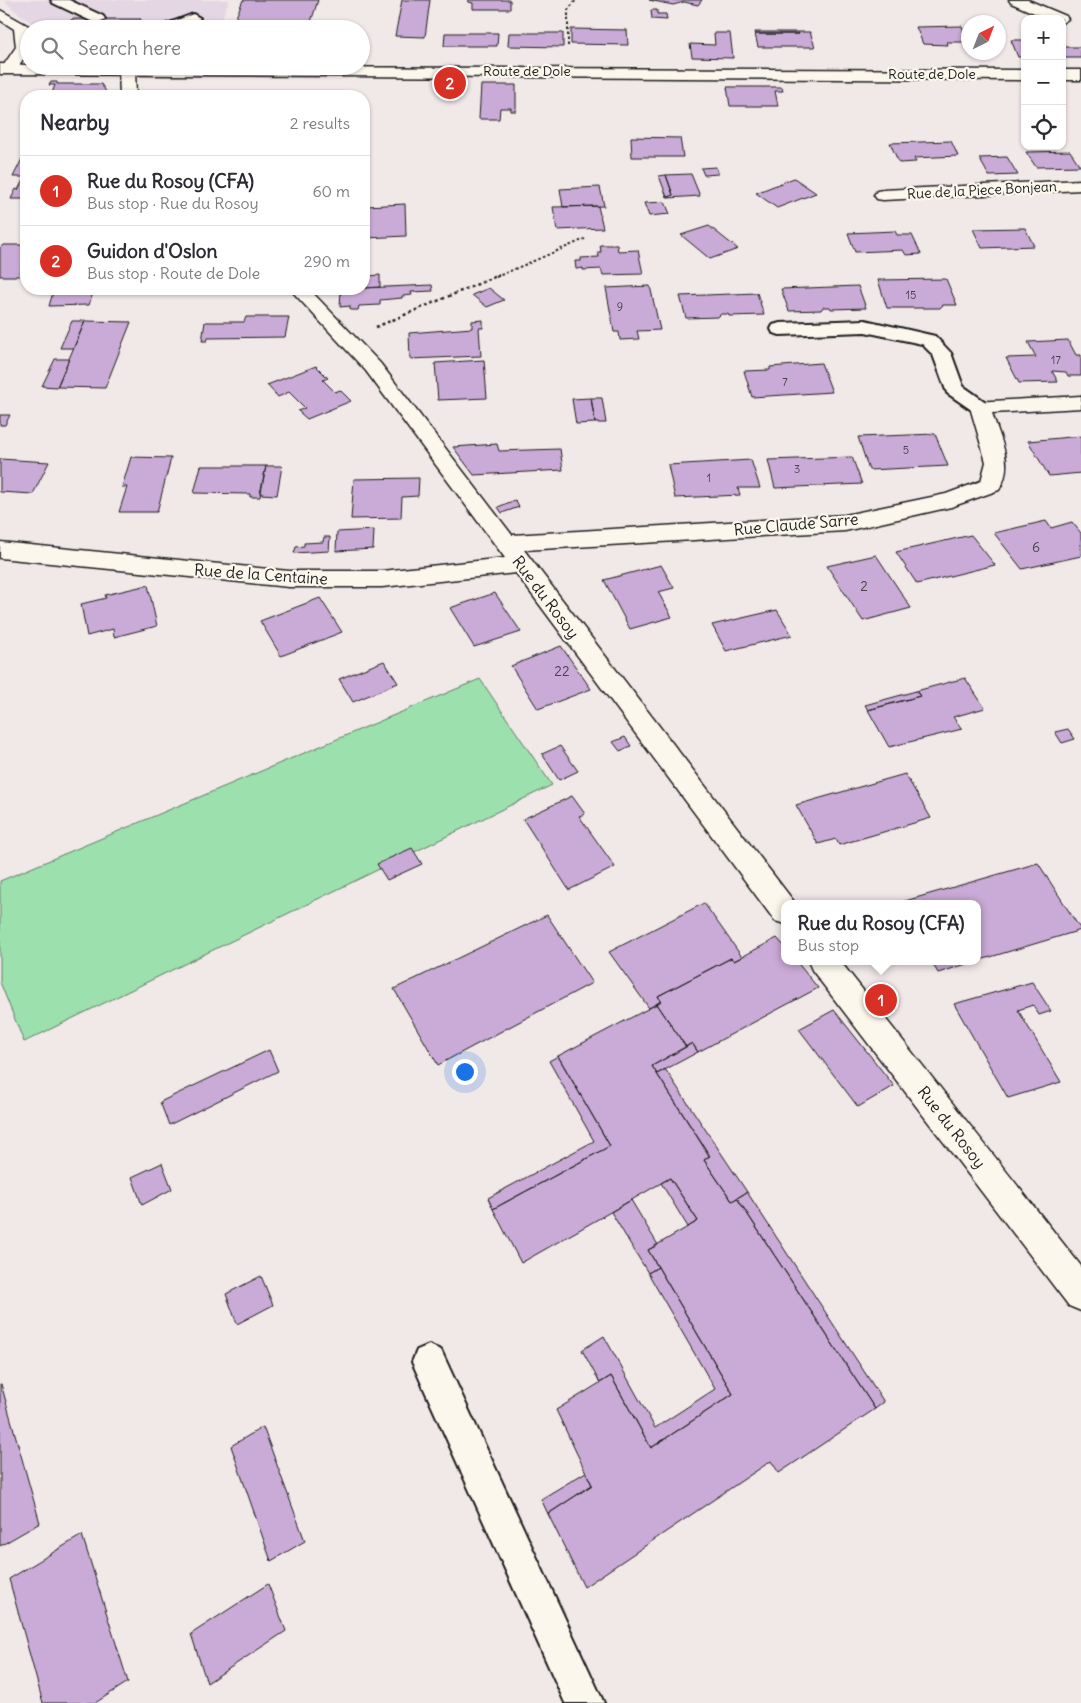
<!DOCTYPE html>
<meta charset="utf-8">
<style>
:root{--surface:#fff;--page:#f2f2f3;--text:#2b2b33;--muted:#7c7c81;--line:#e1e1e2;--accent:#d93025}
body{margin:0;font-family:Delius,sans-serif;background:var(--page);color:var(--text)}
.controls{position:absolute;right:15px;top:15px;display:grid;overflow:hidden;border-radius:10px;box-shadow:0 1px 4px #0004}
.controls button{width:45px;height:45px;display:grid;place-items:center;padding:0;border:0;border-bottom:1px solid var(--line);background:var(--surface);color:var(--text);font:25px sans-serif}
.compass{position:absolute;left:961px;top:15px;width:45px;height:45px;border-radius:50%;background:var(--surface);box-shadow:0 1px 4px #0004;rotate:42deg}
.you{position:absolute;left:464px;top:1071px;width:18px;height:18px;margin:-12px;border:4px solid #fff;border-radius:50%;background:#1a73e8;box-shadow:0 0 0 8px #1a73e833}
.badge{display:grid;place-items:center;width:32px;height:32px;border-radius:50%;background:var(--accent);color:#fff;font-size:16px;font-weight:700}
.pin{position:absolute;translate:-50% -50%;border:2px solid #fff;box-shadow:0 1px 5px #0006}
.popup{position:absolute;left:781px;top:900px;width:200px;height:65px;box-sizing:border-box;display:grid;place-content:center;border-radius:10px;background:var(--surface);filter:drop-shadow(0 1px 4px #0005);font-size:16px;white-space:nowrap;color:var(--muted)}
.popup b{font-size:19px;color:var(--text)}
.popup::after{content:'';position:absolute;left:50%;top:100%;margin-left:-10px;border:10px solid transparent;border-top-color:var(--surface)}
.list{margin:0;padding:0;list-style:none}
h2{display:flex;justify-content:space-between;align-items:center;height:65px;margin:0;padding:0 20px;font-size:21px}
h2 small{font-size:16px;font-weight:400;color:var(--muted)}
.list li{display:grid;grid-template-columns:32px 1fr auto;gap:15px;align-items:center;box-sizing:border-box;height:70px;padding:0 20px;border-top:1px solid var(--line)}
.list b{display:block;font-size:19px;white-space:nowrap}
.list p{margin:0;font-size:16px;white-space:nowrap;color:var(--muted)}
.list em{font-size:16px;font-style:normal;color:var(--muted)}
.icon{flex:none;width:28px;height:28px;fill:none;stroke:currentColor;stroke-width:2;stroke-linecap:round;stroke-linejoin:round}
.map{position:relative;flex:none;width:1081px;height:1703px;overflow:hidden}
.search{position:absolute;background:var(--surface);box-shadow:0 1px 4px #0004;left:20px;top:20px;width:350px;height:55px;display:flex;align-items:center;gap:12px;box-sizing:border-box;padding:0 18px;border-radius:28px;color:var(--muted);font-size:19px}
.panel{position:absolute;background:var(--surface);box-shadow:0 1px 4px #0004;left:20px;top:90px;width:350px;height:205px;border-radius:20px}
.map>svg:first-child{display:block}
.built{fill:#e5d6e3}
.green{fill:#9ce0ad;stroke:#5c7e64}
.building{fill:#caabd7;stroke:#1c1c1c}
.lines{fill:none;stroke-linecap:round;stroke-linejoin:round}
.lane-casing{stroke:#1c1c1c;stroke-width:4}
.street-casing{stroke:#1c1c1c;stroke-width:3}
.secondary-casing{stroke:#1c1c1c;stroke-width:3}
.path-far1{stroke:#1c1c1c;stroke-width:2;stroke-dasharray:2.5 2.5;stroke-linecap:butt}
.path{stroke:#1c1c1c;stroke-width:2.5;stroke-dasharray:3 3;stroke-linecap:butt}
.lane{fill:#fbf7ec;fill-rule:evenodd}
.street{fill:#fbf7ec;fill-rule:evenodd}
.secondary{fill:#fbf7ec;fill-rule:evenodd}
.labels{text-anchor:middle;dominant-baseline:central;stroke-width:4.5;stroke-linejoin:round;paint-order:stroke}
.far-number-label{font-size:11px;fill:#48404b}
.far-street-label{font-size:14px;fill:#1c1c1c;stroke:#fbf7ec}
.number-label{font-size:14px;fill:#48404b}
.street-label{font-size:16px;fill:#1c1c1c;stroke:#fbf7ec}
</style>
<div class="map">
<svg width="1081" height="1703" viewBox="0 0 1081 1703">
<rect width="100%" height="100%" fill="#f1e8e8"/>
<filter id="ink" filterUnits="userSpaceOnUse"><feTurbulence type="fractalNoise" baseFrequency=".02" numOctaves="2"/><feDisplacementMap in="SourceGraphic" scale="10" xChannelSelector="R" yChannelSelector="G"/><feConvolveMatrix kernelMatrix="1 2 1 2 8 2 1 2 1" color-interpolation-filters="sRGB"/></filter>
<g filter="url(#ink)">
<!-- built -->
<path class="built" d="M4,0H229L218,29H40L13,9Z"/>
<!-- green -->
<path class="green" d="M480,679L552,785L24,1042L0,982V881Z"/>
<!-- building -->
<path class="building" d="M243,0H318L309,28L232,27Z
M402,0H430L425,37L395,36Z
M469,0H510V9H473V3L468,2Z
M649,0H702L698,5L684,2L673,5Z
M651,10H657V14H666L667,20L652,19Z
M72,19H141L137,29L66,28Z
M962,26L968,42H947L948,45L923,44L916,27Z
M571,29L627,30L628,45L571,44Z
M755,32H798L799,34H755Z
M798,32H810L815,47H758L755,34H799Z
M445,33H498L497,46H444Z
M509,33H563V47L508,46Z
M714,33H730L733,58L692,57L690,44L715,45Z
M1011,40H1025V57H1018Z
M1062,47H1081V58H1062Z
M51,82H57V84H101L109,96H51L55,85H49Z
M481,85H516V111H511V108H500L499,119H479Z
M727,87H782L783,91H775L778,106H730Z
M631,137L680,138L683,157H632Z
M951,141L958,156L914,158L916,162L899,163L890,143Z
M1070,151L1080,166L1036,167L1026,152Z
M25,153L26,169L24,173L26,174L25,177H13Z
M1007,157L1018,175L989,176L979,158Z
M716,167L718,174L704,175L701,168Z
M26,174V199H11L16,189L18,190Z
M691,174L700,196L668,198L673,195L666,175Z
M666,175L673,195L667,197L659,176Z
M794,178L816,193L777,208L756,193Z
M600,187L604,206L563,207L560,189Z
M665,202L670,214L649,216L644,203Z
M405,204L406,236L366,238V206Z
M598,206L603,228L557,230L553,207Z
M709,226L738,249L710,259L681,235Z
M1025,228L1034,246L982,248L973,229Z
M895,231L897,235H912L921,254L906,255L903,250L855,252L848,233Z
M3,245H26V259L19,276H0V248Z
M600,245H617L618,251L638,250L643,274L603,275L601,269L583,270V268L576,269L575,261H581V258L599,257L598,252H601Z
M364,262H369V276L380,275V287L364,288Z
M946,279L957,305H943L940,308H887L878,280Z
M432,285L433,291L411,292L412,295L402,296V298L380,300V305L359,306L358,310H350V306L340,307L341,289Z
M650,286L660,330L637,331L639,339L620,340L619,332H614L606,288Z
M858,286L866,308L831,309L830,307H823L821,310L789,311L781,289Z
M489,288L504,300L487,307L472,295Z
M54,289H94L89,305L49,306Z
M757,293L764,315L729,316L728,314H721L718,317L686,318L680,296Z
M246,317H289L285,337L208,338L207,341H202L205,322H244Z
M483,320V328H479L481,356L410,359L409,333L472,328V321Z
M72,321H85L74,348H60Z
M85,321L131,322L105,388L57,387Z
M1068,340L1076,355H1081V376H1068L1066,372L1052,371L1058,382L1019,383L1006,358L1036,357L1028,342Z
M55,359H69L57,387L42,386Z
M484,360L487,398L438,400L435,363Z
M821,363L832,392L752,397L744,371L770,370V367Z
M316,366L328,378L323,380L335,392L340,390L351,401L307,419L298,411L305,408L289,392L278,397L267,385Z
M591,398L595,423L576,424L572,399Z
M591,398H602L606,423H595Z
M0,415H10L5,425H0Z
M935,434L948,466L869,470L858,437Z
M1081,436V473L1049,476L1028,441Z
M497,444L499,451L560,449L563,470L474,475L453,447Z
M131,457L171,458L157,512H119L127,487H122Z
M852,457L862,484L775,488L768,460Z
M0,459L49,462L33,494L0,492Z
M751,460L760,488H738L740,495L675,498L668,465Z
M201,466H266L260,497H250V494L194,493Z
M266,466H282L277,495L260,494Z
M419,478L418,496L402,497L401,518L351,519L354,479Z
M515,500L519,507L502,513L498,507Z
M1046,521L1051,528L1072,522L1081,533V556L1022,569L994,533Z
M374,530L373,549L336,551L337,532Z
M971,535L995,565L917,584L896,552Z
M324,537H330L329,551L294,553L296,547L304,546V543L323,542Z
M876,555L911,608L863,621L827,566Z
M661,565L674,588L658,592L672,617L630,629L604,580Z
M148,585L157,626L114,637L113,629L87,636L81,604L106,598L105,595Z
M495,593L521,632L474,647L450,608Z
M320,598L342,632L281,656L260,621Z
M777,610L792,635L726,651L712,625Z
M561,646L591,689L538,709L511,666Z
M384,661L398,683L353,702L339,679Z
M965,678L985,708L953,717L962,729L889,747L868,710L920,696L916,691Z
M916,691L920,696L868,710L865,705Z
M1068,729L1075,739L1062,743L1055,732Z
M625,737L631,746L620,751L613,742Z
M560,746L578,771L559,780L542,754Z
M905,774L931,818L839,845L836,839L818,844L796,805Z
M572,796L585,814L579,816L615,867L569,890L523,819Z
M412,848L422,864L387,880L377,864Z
M1038,863L1081,930L977,961V904L898,903Z
M704,903L742,957L734,961L731,958L658,996L661,1001L649,1008L609,952Z
M547,915L592,983L438,1065L394,989Z
M777,938L785,947V961H796L818,988L698,1052L692,1043L686,1047L657,1004L661,1001L658,996L731,958L734,961Z
M931,961H976L938,973Z
M1032,982L1051,1011L1039,1015L1033,1005L1018,1010L1061,1082L1008,1098L954,1004Z
M657,1004L686,1047L652,1066L708,1154L709,1156L704,1160L732,1201L737,1198L875,1409L779,1473L771,1461L584,1587L548,1514L592,1485L556,1410L611,1376L651,1448L733,1394L648,1250L698,1221L670,1178L521,1263L493,1209L610,1146L558,1056Z
M834,1010L894,1086L858,1107L799,1029Z
M692,1043L698,1052L657,1074L652,1066Z
M269,1050L278,1071L169,1125L160,1102Z
M558,1056L610,1146L493,1209L488,1198L594,1141L549,1061Z
M665,1069L747,1192L732,1201L704,1160L710,1156L657,1074Z
M162,1163L172,1189L142,1205L132,1177Z
M670,1178L698,1221L688,1227L661,1183Z
M747,1192L884,1402L875,1409L737,1198Z
M631,1200L658,1245L648,1250L658,1267L648,1273L611,1212Z
M658,1267L733,1394L651,1448L611,1376L600,1383L582,1350L604,1336L655,1428L715,1389L648,1273Z
M261,1276L273,1305L237,1324L226,1294Z
M1,1384L40,1523L0,1546V1384Z
M263,1427L305,1541L271,1561L231,1446Z
M586,1472L592,1485L548,1514L541,1499Z
M82,1535L128,1682L95,1703H43L9,1579Z
M268,1584L286,1631L207,1683L191,1634Z"/>
<g class="lines">
<defs>
<path id="lane" d="M51,0H69L103,16L105,19L98,23L93,22L53,3Z
M193,14L200,18C190,29 173,29 159,29L161,26Z
M865,320L935,336L951,353L963,386L987,403L990,407L987,411L980,413L973,411L947,393L933,355L922,344L865,332L780,335L773,333L771,329L773,325L780,323Z
M429,1345L441,1350L604,1703H565L412,1362L417,1350Z"/>
<path id="street" d="M1009,0H1028L1066,16L1068,19L1062,23V19H1048L1011,3Z
M0,10L34,29H29V51L14,72H4L1,69L16,47L14,29L0,20Z
M122,67H132L135,70L136,96H120L119,70Z
M1081,180V190L883,200L877,199L874,195L877,191L883,190Z
M290,289H309L380,363L512,535L845,515L946,494L981,481L986,462L970,407L973,402L1081,396V408L992,413C1000,439 1015,464 999,490L951,507L845,531L524,550L795,903L785,904V924L775,921L516,573L382,587H289L0,558V542L289,571H382L505,558L366,371Z
M808,961H840L1081,1266V1311L1069,1306L812,970Z"/>
<path id="secondary" d="M0,64L29,65V66L1025,70V80L0,74Z
M1062,70H1081V80H1062Z"/>
</defs>
<!-- lane casing -->
<use href="#lane" class="lane-casing"/>
<!-- street casing -->
<use href="#street" class="street-casing"/>
<!-- secondary casing -->
<use href="#secondary" class="secondary-casing"/>
<!-- path-far1 -->
<path class="path-far1" d="M568,46V10L576,0
M496,277L585,239"/>
<!-- path -->
<path class="path" d="M376,327L499,275"/>
<!-- lane -->
<use href="#lane" class="lane"/>
<!-- street -->
<use href="#street" class="street"/>
<!-- secondary -->
<use href="#secondary" class="secondary"/>
</g>
</g>
<g class="labels">
<!-- far-number labels -->
<g class="far-number-label">
<text x="911" y="295">15</text>
<text x="620" y="307">9</text>
<text x="1056" y="360">17</text>
<text x="785" y="382">7</text>
<text x="906" y="450">5</text>
<text x="797" y="469">3</text>
<text x="709" y="478">1</text>
</g>
<!-- far-street labels -->
<g class="far-street-label">
<text x="527" y="71">Route de Dole</text>
<text x="932" y="74">Route de Dole</text>
<text transform="translate(982 190) rotate(-3)">Rue de la Piece Bonjean</text>
</g>
<!-- number labels -->
<g class="number-label">
<text x="1036" y="547">6</text>
<text x="864" y="586">2</text>
<text x="562" y="671">22</text>
</g>
<!-- street labels -->
<g class="street-label">
<text transform="translate(796 524) rotate(-5)">Rue Claude Sarre</text>
<text transform="translate(261 574) rotate(4)">Rue de la Centaine</text>
<text transform="translate(546 597) rotate(53)">Rue du Rosoy</text>
<text transform="translate(952 1127) rotate(52)">Rue du Rosoy</text>
</g>
</g>
</svg>
<div class="controls">
<button>+</button>
<button>−</button>
<button><svg class="icon" aria-label="locate" viewBox="0 0 24 24"><circle cx="12" cy="12" r="6"/><path d="M12 2v4M12 18v4M2 12h4M18 12h4"/></svg></button>
</div>
<svg class="compass" viewBox="-18 -18 36 36"><path d="M0-13l5 13h-10z" fill="#e53935"/><path d="M0 13l5-13h-10z" fill="#7c7c81"/></svg>
<div class="you"></div>
<div class="pin badge" style="left:881px;top:1000px">1</div>
<div class="popup"><b>Rue du Rosoy (CFA)</b>Bus stop</div>
<div class="pin badge" style="left:450px;top:83px">2</div>
<div class="search"><svg class="icon" aria-label="search" viewBox="0 0 24 24"><circle cx="10" cy="10" r="6"/><path d="M15 15l6 6"/></svg>Search here</div>
<section class="panel">
<h2>Nearby<small>2 results</small></h2>
<ul class="list">
<li><span class="badge">1</span><div><b>Rue du Rosoy (CFA)</b><p>Bus stop · Rue du Rosoy</p></div><em>60 m</em></li>
<li><span class="badge">2</span><div><b>Guidon d'Oslon</b><p>Bus stop · Route de Dole</p></div><em>290 m</em></li>
</ul>
</section>
</div>
